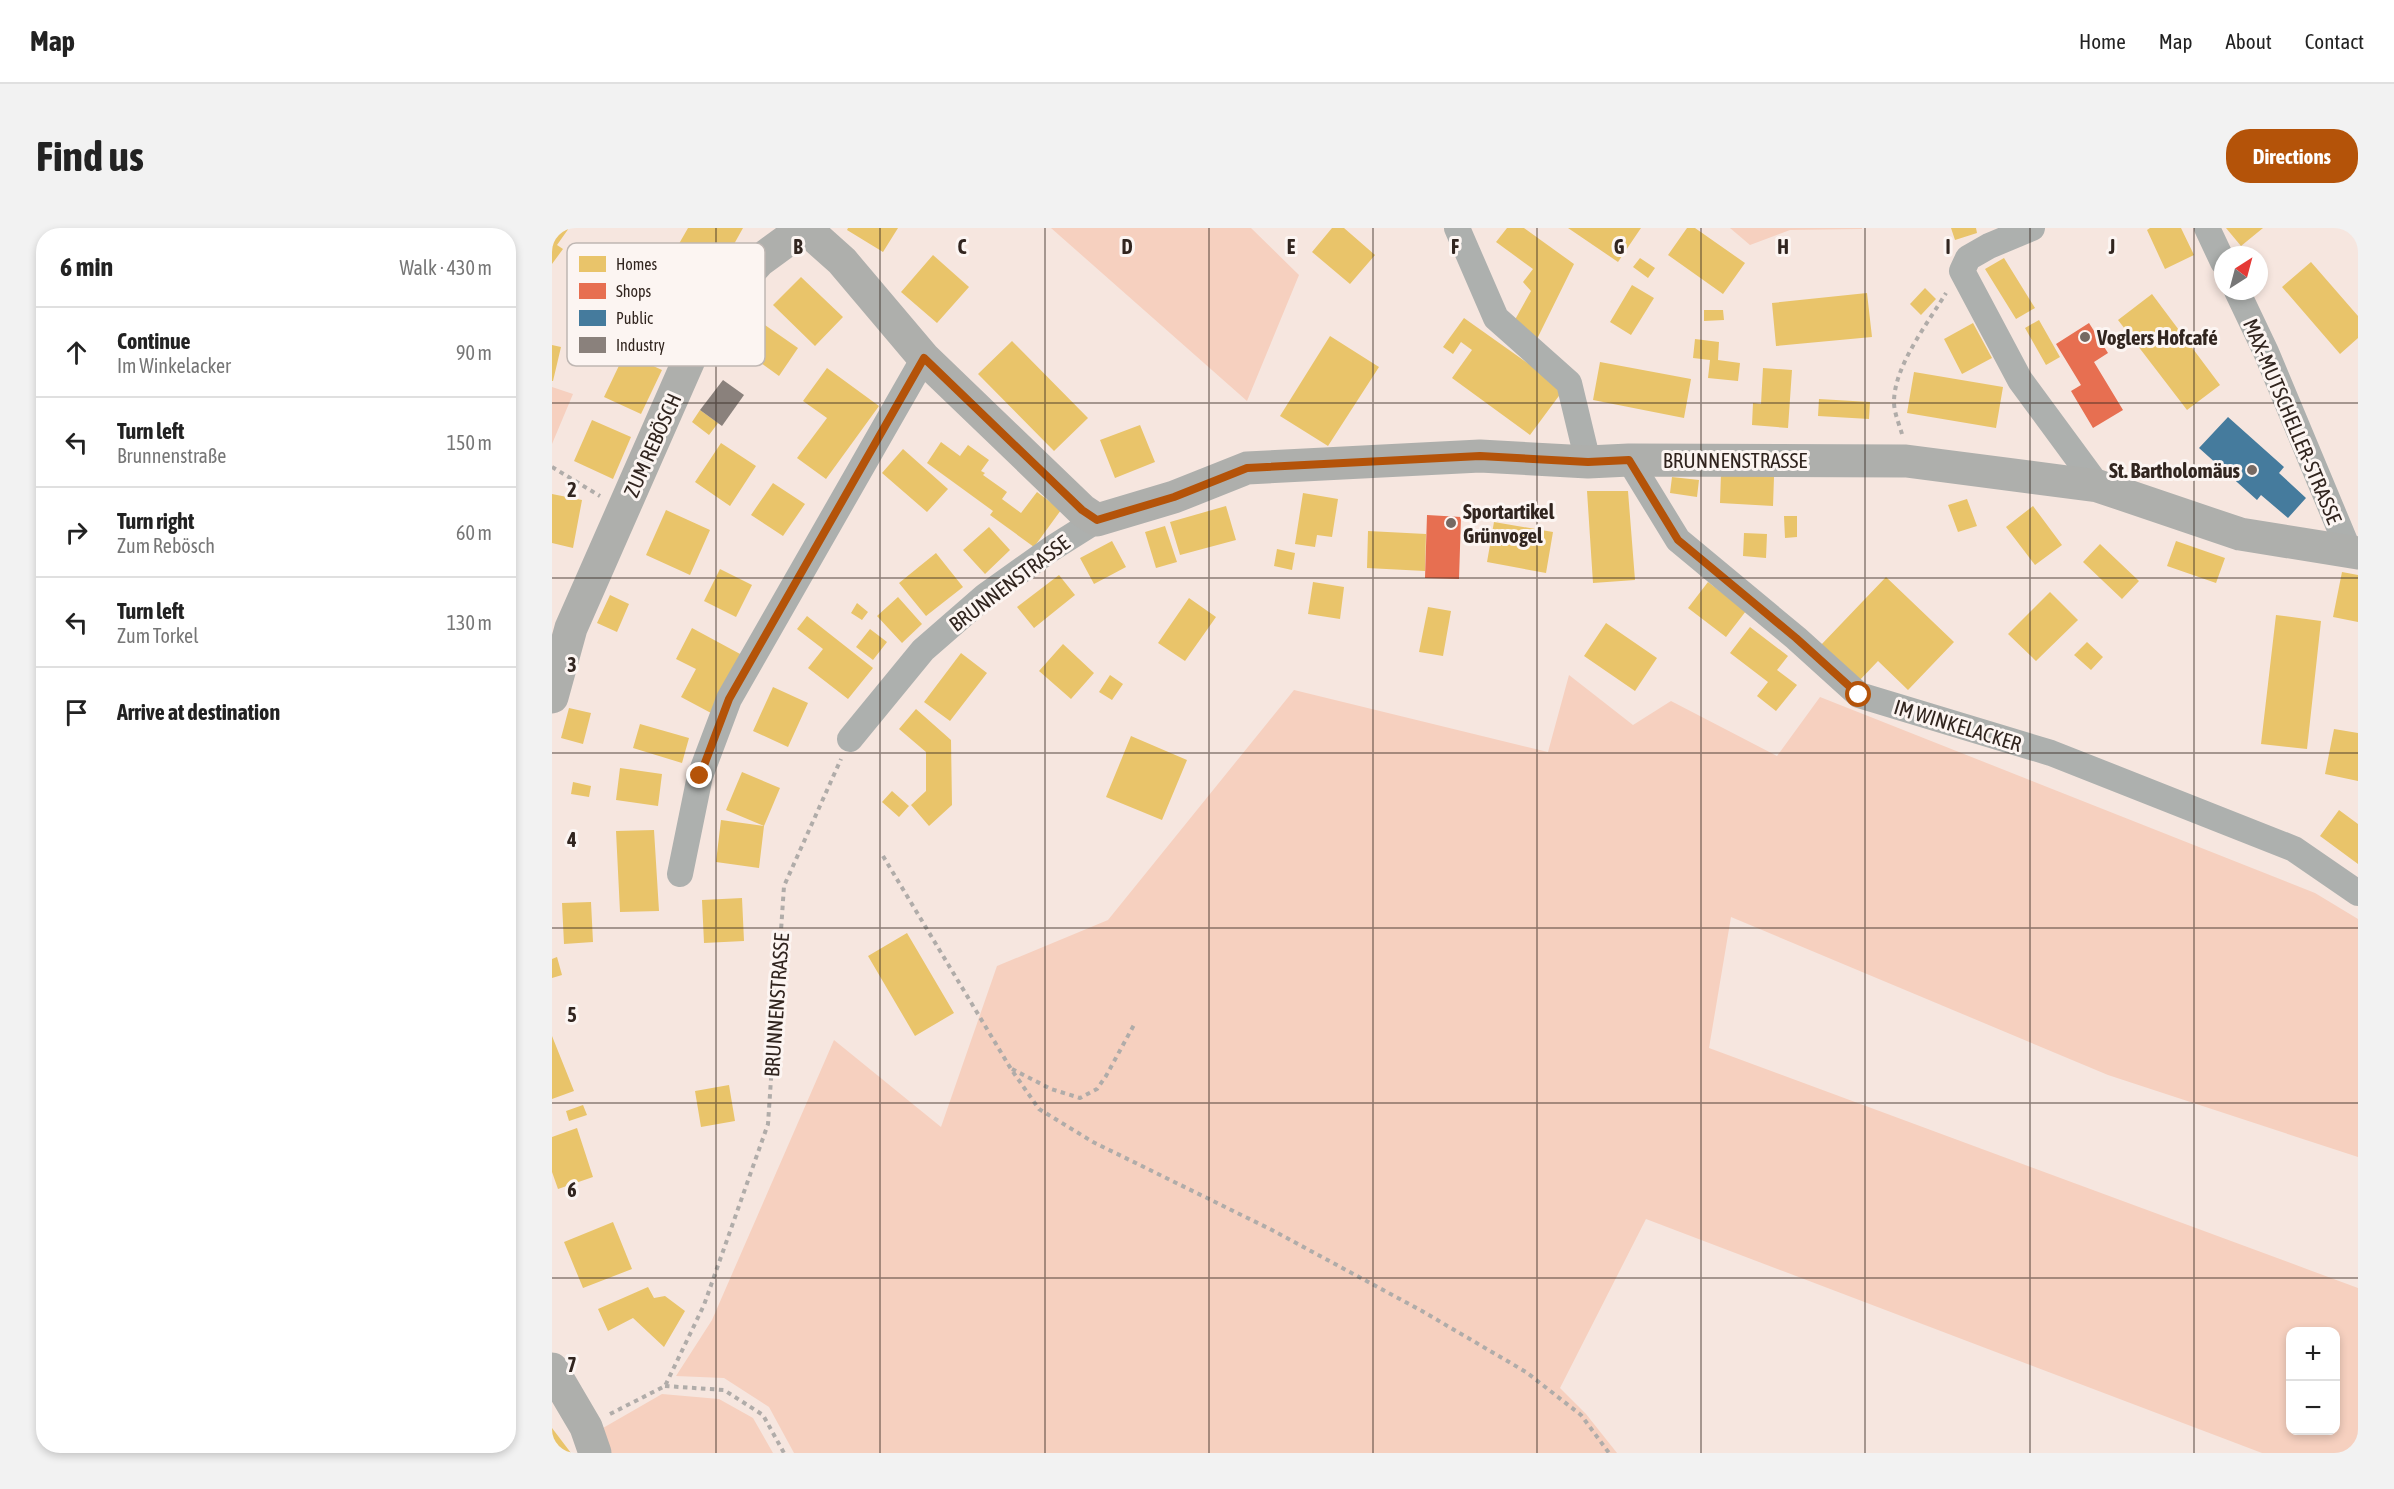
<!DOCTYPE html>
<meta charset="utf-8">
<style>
:root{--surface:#fff;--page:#f2f2f2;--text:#222;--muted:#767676;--line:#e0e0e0;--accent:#b45309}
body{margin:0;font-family:"Asap Condensed",sans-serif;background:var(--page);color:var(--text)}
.controls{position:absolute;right:18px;bottom:18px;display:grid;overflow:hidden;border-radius:12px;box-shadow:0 3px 9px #0003}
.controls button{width:54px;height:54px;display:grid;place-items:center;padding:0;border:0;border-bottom:2px solid var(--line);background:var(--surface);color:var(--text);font:30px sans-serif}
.compass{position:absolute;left:1662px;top:18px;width:54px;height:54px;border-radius:50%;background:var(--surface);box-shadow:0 3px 9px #0003;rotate:36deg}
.stop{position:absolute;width:18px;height:18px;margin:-14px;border:4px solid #b45309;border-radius:50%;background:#fff}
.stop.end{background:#b45309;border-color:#fff;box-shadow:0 2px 6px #0008}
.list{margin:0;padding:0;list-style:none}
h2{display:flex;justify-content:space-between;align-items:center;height:78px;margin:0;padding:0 24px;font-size:26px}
h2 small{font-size:20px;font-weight:400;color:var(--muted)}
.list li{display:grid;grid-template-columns:39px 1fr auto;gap:18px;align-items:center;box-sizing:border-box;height:90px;padding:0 24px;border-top:2px solid var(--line)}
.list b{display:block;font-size:22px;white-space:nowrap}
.list p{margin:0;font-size:20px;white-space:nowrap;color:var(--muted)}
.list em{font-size:20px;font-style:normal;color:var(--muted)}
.icon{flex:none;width:33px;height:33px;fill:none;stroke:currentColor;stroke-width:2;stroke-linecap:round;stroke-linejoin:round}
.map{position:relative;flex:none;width:1806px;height:1225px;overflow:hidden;border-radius:24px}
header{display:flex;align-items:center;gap:36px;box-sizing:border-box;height:84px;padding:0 30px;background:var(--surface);border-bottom:2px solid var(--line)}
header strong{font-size:28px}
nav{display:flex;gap:33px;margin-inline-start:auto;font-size:21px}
.intro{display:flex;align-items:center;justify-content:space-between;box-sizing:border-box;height:144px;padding:0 36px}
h1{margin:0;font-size:42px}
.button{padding:15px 27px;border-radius:24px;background:var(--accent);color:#fff;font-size:21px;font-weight:700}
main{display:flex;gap:36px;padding:0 36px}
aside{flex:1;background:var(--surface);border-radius:24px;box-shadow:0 3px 9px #0003}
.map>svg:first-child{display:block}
.green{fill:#f6d0bf;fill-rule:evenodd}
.homes{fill:#e9c46a}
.shops{fill:#e76f51}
.public{fill:#457b9d}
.industry{fill:#8a817c}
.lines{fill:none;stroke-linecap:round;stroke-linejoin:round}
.path{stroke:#b0aca9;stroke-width:4;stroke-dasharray:4.5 4.5;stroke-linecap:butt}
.street{stroke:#adb0ae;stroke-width:26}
.secondary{stroke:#aeafac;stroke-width:33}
.route{stroke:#b45309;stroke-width:8}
.grid{fill:none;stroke:#31251f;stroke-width:1.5;stroke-opacity:0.55}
.poi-dot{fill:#766962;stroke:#fcf5f2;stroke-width:2}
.labels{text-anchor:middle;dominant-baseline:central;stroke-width:6;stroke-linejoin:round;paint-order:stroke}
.poi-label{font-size:21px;font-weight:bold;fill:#31251f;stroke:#fcf5f2;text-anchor:start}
.street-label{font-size:21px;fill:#31251f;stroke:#fcf5f2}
.key{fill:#fcf5f2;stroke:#bfb7b3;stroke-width:1.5}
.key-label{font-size:16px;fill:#31251f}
.grid-label{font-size:20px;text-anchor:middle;font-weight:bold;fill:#31251f;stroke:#fcf5f2;stroke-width:6;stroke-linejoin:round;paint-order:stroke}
</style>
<header>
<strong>Map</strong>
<nav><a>Home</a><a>Map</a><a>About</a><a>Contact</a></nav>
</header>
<div class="intro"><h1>Find us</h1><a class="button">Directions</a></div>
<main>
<aside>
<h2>6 min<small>Walk · 430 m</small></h2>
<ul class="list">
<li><svg class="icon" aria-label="ahead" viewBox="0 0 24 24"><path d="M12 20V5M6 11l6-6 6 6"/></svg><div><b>Continue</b><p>Im Winkelacker</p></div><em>90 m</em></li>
<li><svg class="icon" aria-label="left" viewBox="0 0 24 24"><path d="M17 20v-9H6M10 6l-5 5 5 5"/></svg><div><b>Turn left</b><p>Brunnenstraße</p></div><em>150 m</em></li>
<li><svg class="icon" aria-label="right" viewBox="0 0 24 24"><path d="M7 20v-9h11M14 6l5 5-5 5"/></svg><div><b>Turn right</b><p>Zum Rebösch</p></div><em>60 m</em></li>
<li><svg class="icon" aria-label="left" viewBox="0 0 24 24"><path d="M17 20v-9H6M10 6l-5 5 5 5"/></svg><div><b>Turn left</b><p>Zum Torkel</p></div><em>130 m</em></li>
<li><svg class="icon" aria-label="arrive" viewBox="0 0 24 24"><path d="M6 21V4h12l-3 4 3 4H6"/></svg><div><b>Arrive at destination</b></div></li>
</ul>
</aside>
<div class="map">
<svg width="1806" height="1225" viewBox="0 0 1806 1225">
<rect width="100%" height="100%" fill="#f6e6df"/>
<!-- green -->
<path class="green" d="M499,0H699L747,47L695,173Z
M1178,0H1310V1L1238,2L1198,17Z
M0,159L21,166L0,216Z
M1017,447L1081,497L1119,473L1225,528L1268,469L1763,665L1806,691V929L1556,847L1179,689L1157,820L1806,1060V1225H1710L1094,991L1008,1160L1034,1186L1065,1225H242L217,1179L172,1150L124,1148L160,1092L282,812L389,899L445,738L556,692L742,462L996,524ZM1738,1104H1784V1202H1738Z
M110,1166L167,1171L201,1190L221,1225H51L44,1204Z"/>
<!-- homes -->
<path class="homes" d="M0,0H17L5,17L11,21L0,36Z
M136,0H191L162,52L120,28Z
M296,0H346L331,24L295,2Z
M780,0H792L823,27L798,56L760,24Z
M955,0H972L1022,36L985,111L960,97L979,63L971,54L981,41L944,14Z
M1016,0H1089L1066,34Z
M1135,0H1143L1193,35L1171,66L1116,27Z
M1399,0H1424L1425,5L1403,12Z
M1598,0H1629L1642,27L1613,41L1595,2Z
M1674,0H1711L1689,18Z
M381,27L417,59L385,95L349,64Z
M1088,30L1103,40L1096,50L1081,39Z
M1452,30L1483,80L1464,91L1433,41Z
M1759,34L1806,88V110L1788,126L1730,59Z
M249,49L291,89L263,118L221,77Z
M1080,57L1102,70L1079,107L1058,94Z
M1373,60L1384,71L1369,87L1358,76Z
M1315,65L1320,109L1224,118L1220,75Z
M1600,66L1668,157L1635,182L1566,92Z
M1152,82H1171L1172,92L1152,93Z
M912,90L1012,161L978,207L900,150L920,122L909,114L901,126L891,119Z
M1487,92L1508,129L1494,137L1473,100Z
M207,93L246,120L227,148L188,120Z
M1421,95L1440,130L1410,146L1392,111Z
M778,108L827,139L776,218L728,188Z
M1143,111L1167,114L1166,132L1188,135L1186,153L1156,150L1158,132L1141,130Z
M460,113L536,190L502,223L426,146Z
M0,117L9,119L1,153H0Z
M73,125L110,142L89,186L52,169Z
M1048,134L1139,151L1132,190L1041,172Z
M275,140L327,178L274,251L245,230L275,190L251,173Z
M1211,140L1240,142L1236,200L1200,197L1201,175L1209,176Z
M1362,144L1451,159L1444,200L1355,185Z
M1267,171L1318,174L1317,191L1266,188Z
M148,182L166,195L157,207L140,194Z
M40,192L79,209L61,251L22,233Z
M588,197L603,234L563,250L548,212Z
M389,214L408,228L416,217L437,232L429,243L433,245L431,247L455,264L450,271L469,285L485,264L509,282L482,319L438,287L441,283L375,235Z
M169,215L204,238L178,278L143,254Z
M351,221L396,261L375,284L330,245Z
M1169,245L1222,249L1221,278L1168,275Z
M1120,249L1147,252L1145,269L1118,265Z
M221,255L253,276L231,308L199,287Z
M1035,263H1076L1083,352L1041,355Z
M751,265L786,271L780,309L765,307L763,319L743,316Z
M0,266L30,272L21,320L0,315Z
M1415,271L1425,298L1406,304L1396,277Z
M674,278L684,312L628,327L618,294Z
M1481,278L1510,317L1483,337L1454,299Z
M114,282L158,302L138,347L94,327Z
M1232,288H1245V309L1233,310Z
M942,294L1001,304L994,345L935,334Z
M613,298L625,334L604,340L593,304Z
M437,299L458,322L433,346L411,322Z
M816,303L874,306L873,343L815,340Z
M1192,305L1215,306L1214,330L1191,328Z
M560,313L574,339L542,356L528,330Z
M1624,313L1673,330L1664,355L1615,338Z
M1548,316L1587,353L1570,371L1531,334Z
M725,321L743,325L740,342L722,338Z
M384,325L411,359L374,388L347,355Z
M168,341L200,357L184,389L152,373Z
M1790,344L1806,347V394L1781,389Z
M507,347L523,367L482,400L465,379Z
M1334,349L1402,414L1356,462L1326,433L1306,454L1268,418Z
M761,354L792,359L788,391L756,386Z
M1156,354L1194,383L1174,409L1136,380Z
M1498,364L1526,392L1484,433L1456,406Z
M58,367L77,376L65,404L45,395Z
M346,369L370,396L350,415L325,388Z
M637,370L664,389L633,433L606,415Z
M305,375L316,384L310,392L299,385Z
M876,379L899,383L891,428L867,424Z
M1724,387L1769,393L1755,521L1709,516Z
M255,388L321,440L296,471L256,440L271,421L245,401Z
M1054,395L1105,430L1083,463L1032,428Z
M1198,399L1236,428L1225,442L1245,457L1224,483L1205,468L1216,454L1178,425Z
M140,400L190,427L159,485L129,469L144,441L124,431Z
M318,401L335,414L321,432L304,419Z
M1535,414L1551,429L1539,442L1522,427Z
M511,416L542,445L519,471L487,443Z
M409,425L435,445L398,493L372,474Z
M558,447L571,456L560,472L547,464Z
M221,459L256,475L236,519L201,503Z
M17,480L39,485L31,516L9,510Z
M364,481L399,512L400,577L377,598L359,577L374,563V524L347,501Z
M88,496L137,510L130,535L81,520Z
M1782,501L1806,505V553L1773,546Z
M579,508L635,532L610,592L554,569Z
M68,540L110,546L106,578L64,572Z
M190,544L228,560L212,598L207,640L164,634L169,592L212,598L174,582Z
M21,554L39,558L37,569L19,566Z
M340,563L357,578L347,589L330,574Z
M1787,582L1806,596V636L1768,608Z
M102,602L107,683L68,684L64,603Z
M190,670L192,713L152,715L150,672Z
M39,674L41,714L12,716L10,675Z
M355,705L402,785L363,808L316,728Z
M5,729L10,747L0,750V731Z
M0,808L22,863L0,871Z
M177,857L183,893L149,899L143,863Z
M31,877L35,887L17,893L14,883Z
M25,900L41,949L6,961L0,944V909Z
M61,994L80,1041L31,1060L12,1014Z
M96,1059L102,1070L113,1068L133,1083L112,1119L81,1090L56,1103L46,1081Z
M0,1200L19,1225H0Z"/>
<!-- shops -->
<path class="shops" d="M1537,95L1556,125L1542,134L1571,182L1541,200L1519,163L1529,157L1504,116Z
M875,287L909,289L907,351L873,350Z"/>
<!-- public -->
<path class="public" d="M1676,189L1732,239L1727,245L1754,270L1736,290L1709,267L1705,272L1647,220Z"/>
<!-- industry -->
<path class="industry" d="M171,152L192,167L170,198L148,182Z"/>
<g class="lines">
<!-- path -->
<path class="path" d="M1350,206C1347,196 1342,184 1342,174C1342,138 1376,95 1394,65
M0,239L48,268
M331,628L459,841L487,881L541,914L720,1002L870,1083L974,1144L1029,1187L1057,1225
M460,841L499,861L528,870L545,861L554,848L583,795
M113,1158L172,1162L211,1187L232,1225
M58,1186L113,1158L152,1077L216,896L232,658L289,531"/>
<!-- street -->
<path class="street" d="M905,0L944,90L1017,155L1036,234
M1480,0L1437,18L1416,30L1410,43L1468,152L1546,258
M1655,0L1671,34
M1685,63L1714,124L1797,323
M1077,232L1126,312L1244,410L1307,467L1499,525L1742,621L1806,665
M298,511L371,422L433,368L499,321L545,292
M128,646L148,548L177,471L372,130"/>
<!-- secondary -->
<path class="secondary" d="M253,0L290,33L372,130L530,282L545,292L622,269L695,240L928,228L1036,234L1077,232L1354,233L1546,258L1688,306L1806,325
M0,469L19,400L155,91L207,33L252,0
M0,1141L34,1199L43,1225"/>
</g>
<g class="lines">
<!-- route -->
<path class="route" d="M148,548L177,471L372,130L530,282L545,292L622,269L695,240L928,228L1036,234L1077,232L1126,312L1244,410L1307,467"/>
</g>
<!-- grid -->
<path class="grid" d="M164,0V1225M328,0V1225M493,0V1225M657,0V1225M821,0V1225M985,0V1225M1149,0V1225M1313,0V1225M1478,0V1225M1642,0V1225M0,175H1806M0,350H1806M0,525H1806M0,700H1806M0,875H1806M0,1050H1806"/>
<!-- markers -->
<g class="poi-dot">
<circle cx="1533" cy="109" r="6"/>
<circle cx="1700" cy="242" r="6"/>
<circle cx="899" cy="295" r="6"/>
</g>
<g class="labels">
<!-- poi labels -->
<g class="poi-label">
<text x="1545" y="109">Voglers Hofcafé</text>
<text x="1688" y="242" text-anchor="end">St. Bartholomäus</text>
<text x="911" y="283">Sportartikel<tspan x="911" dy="24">Grünvogel</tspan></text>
</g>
<!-- street labels -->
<g class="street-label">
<text transform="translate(1741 193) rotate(67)">MAX-MUTSCHELLER-STRASSE</text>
<text transform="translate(100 217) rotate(-66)">ZUM REBÖSCH</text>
<text x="1183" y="232">BRUNNENSTRASSE</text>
<text transform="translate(457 355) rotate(-37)">BRUNNENSTRASSE</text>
<text transform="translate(1406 497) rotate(17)">IM WINKELACKER</text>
<text transform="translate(224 777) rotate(-86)">BRUNNENSTRASSE</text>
</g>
</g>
<!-- legend -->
<rect x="15" y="15" width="198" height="123" rx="9" class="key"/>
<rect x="27" y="28" width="27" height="16" fill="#e9c46a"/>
<rect x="27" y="55" width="27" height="16" fill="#e76f51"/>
<rect x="27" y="82" width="27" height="16" fill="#457b9d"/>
<rect x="27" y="109" width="27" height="16" fill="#8a817c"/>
<g class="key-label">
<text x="64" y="42">Homes</text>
<text x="64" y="69">Shops</text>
<text x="64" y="96">Public</text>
<text x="64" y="123">Industry</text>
</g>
<g class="grid-label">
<text x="246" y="26">B</text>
<text x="410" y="26">C</text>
<text x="575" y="26">D</text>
<text x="739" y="26">E</text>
<text x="903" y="26">F</text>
<text x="1067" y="26">G</text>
<text x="1231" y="26">H</text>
<text x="1396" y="26">I</text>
<text x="1560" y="26">J</text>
<text x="20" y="269">2</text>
<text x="20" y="444">3</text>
<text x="20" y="619">4</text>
<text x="20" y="794">5</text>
<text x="20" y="969">6</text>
<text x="20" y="1144">7</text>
</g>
</svg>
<div class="controls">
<button>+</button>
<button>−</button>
</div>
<svg class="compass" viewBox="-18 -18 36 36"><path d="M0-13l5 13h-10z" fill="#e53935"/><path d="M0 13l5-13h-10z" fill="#767676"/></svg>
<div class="stop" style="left:1307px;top:467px"></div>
<div class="stop end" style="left:148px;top:548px"></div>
</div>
</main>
